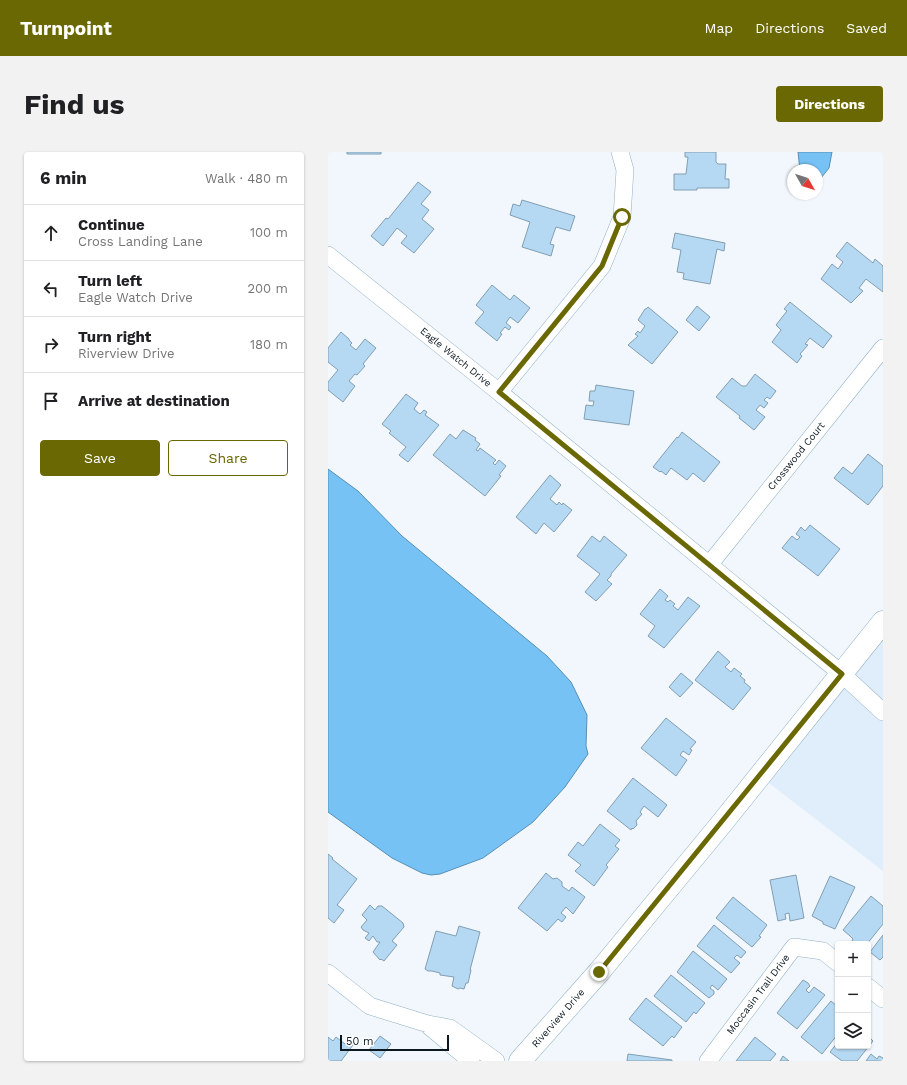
<!DOCTYPE html>
<meta charset="utf-8">
<style>
:root{--surface:#fff;--page:#f2f2f2;--text:#202124;--muted:#757577;--line:#e0e0e0;--accent:#6a6802}
body{margin:0;font-family:"Work Sans",sans-serif;background:var(--page);color:var(--text)}
.controls{position:absolute;right:12px;bottom:12px;display:grid;overflow:hidden;border-radius:4px;box-shadow:0 1px 3px #0004}
.controls button{width:36px;height:36px;display:grid;place-items:center;padding:0;border:0;border-bottom:1px solid var(--line);background:var(--surface);color:var(--text);font:20px sans-serif}
.compass{position:absolute;left:459px;top:12px;width:36px;height:36px;border-radius:50%;background:var(--surface);box-shadow:0 1px 3px #0004;rotate:129deg}
.scale{position:absolute;left:12px;bottom:10px;width:109px;box-sizing:border-box;padding-left:4px;border:2px solid #0c1820;border-top:0;font-size:11px;line-height:14px;white-space:nowrap;color:#0c1820;-webkit-text-stroke:3px #fff;paint-order:stroke}
.stop{position:absolute;width:12px;height:12px;margin:-9px;border:3px solid #6a6802;border-radius:50%;background:#fff}
.stop.end{background:#6a6802;border-color:#fff;box-shadow:0 1px 4px #0008}
.list{margin:0;padding:0;list-style:none}
h2{display:flex;justify-content:space-between;align-items:center;height:52px;margin:0;padding:0 16px;font-size:17px}
h2 small{font-size:13px;font-weight:400;color:var(--muted)}
.list li{display:grid;grid-template-columns:26px 1fr auto;gap:12px;align-items:center;box-sizing:border-box;height:56px;padding:0 16px;border-top:1px solid var(--line)}
.list b{display:block;font-size:15px;white-space:nowrap}
.list p{margin:0;font-size:13px;white-space:nowrap;color:var(--muted)}
.list em{font-size:13px;font-style:normal;color:var(--muted)}
.actions{display:flex;gap:8px;padding:12px 16px}
.actions a{flex:1;padding:9px 0;border:1px solid var(--accent);border-radius:4px;text-align:center;font-size:14px;color:var(--accent)}
.actions .main{background:var(--accent);color:#fff}
.icon{flex:none;width:22px;height:22px;fill:none;stroke:currentColor;stroke-width:2;stroke-linecap:round;stroke-linejoin:round}
.map{position:relative;flex:none;width:555px;height:909px;overflow:hidden;border-radius:4px}
header{display:flex;align-items:center;gap:24px;box-sizing:border-box;height:56px;padding:0 20px;background:var(--accent);color:#fff}
header strong{font-size:19px}
nav{display:flex;gap:22px;margin-inline-start:auto;font-size:14px}
.intro{display:flex;align-items:center;justify-content:space-between;box-sizing:border-box;height:96px;padding:0 24px}
h1{margin:0;font-size:28px}
.button{padding:10px 18px;border-radius:4px;background:var(--accent);color:#fff;font-size:14px;font-weight:700}
main{display:flex;gap:24px;padding:0 24px}
aside{flex:1;background:var(--surface);border-radius:4px;box-shadow:0 1px 3px #0004}
.map>svg:first-child{display:block}
.built{fill:#dfeefa}
.water{fill:#77c2f5;stroke:#578fb5}
.building{fill:#b6d9f3;stroke:#819eb3}
.lines{fill:none;stroke-linecap:round;stroke-linejoin:round}
.street-casing{stroke:#92b0c6;stroke-width:18}
.secondary-casing{stroke:#92b0c6;stroke-width:23}
.street{stroke:#fff;stroke-width:17}
.secondary{stroke:#fff;stroke-width:22}
.route{stroke:#6a6802;stroke-width:5}
.labels{text-anchor:middle;dominant-baseline:central;stroke-width:4;stroke-linejoin:round;paint-order:stroke}
.street-label{font-size:10px;fill:#0c1820;stroke:#fff}
</style>
<header>
<strong>Turnpoint</strong>
<nav><a>Map</a><a>Directions</a><a>Saved</a></nav>
</header>
<div class="intro"><h1>Find us</h1><a class="button">Directions</a></div>
<main>
<aside>
<h2>6 min<small>Walk · 480 m</small></h2>
<ul class="list">
<li><svg class="icon" aria-label="ahead" viewBox="0 0 24 24"><path d="M12 20V5M6 11l6-6 6 6"/></svg><div><b>Continue</b><p>Cross Landing Lane</p></div><em>100 m</em></li>
<li><svg class="icon" aria-label="left" viewBox="0 0 24 24"><path d="M17 20v-9H6M10 6l-5 5 5 5"/></svg><div><b>Turn left</b><p>Eagle Watch Drive</p></div><em>200 m</em></li>
<li><svg class="icon" aria-label="right" viewBox="0 0 24 24"><path d="M7 20v-9h11M14 6l5 5-5 5"/></svg><div><b>Turn right</b><p>Riverview Drive</p></div><em>180 m</em></li>
<li><svg class="icon" aria-label="arrive" viewBox="0 0 24 24"><path d="M6 21V4h12l-3 4 3 4H6"/></svg><div><b>Arrive at destination</b></div></li>
</ul>
<div class="actions"><a class="main">Save</a><a>Share</a></div>
</aside>
<div class="map">
<svg width="555" height="909" viewBox="0 0 555 909">
<rect width="100%" height="100%" fill="#f1f7fc"/>
<!-- built -->
<path class="built" d="M555,485V719L441,631Z"/>
<!-- water -->
<path class="water" d="M470,0H504L501,16L489,31V18H472Z
M0,317L30,339L74,384L219,504L243,530L259,563L258,594L260,602L237,635L205,670L155,706L112,722L103,723L94,721L64,706L0,660Z"/>
<!-- building -->
<path class="building" d="M19,0H53V2H19Z
M357,0H388V10L390,12H398L397,27H401V36H369V38H346V22H358L360,5H357Z
M90,30L103,40L93,52L101,58L94,67L106,77L86,101L73,91L79,84L69,76L55,94L43,84L58,66L60,67Z
M194,48L247,64L242,79L228,75L222,92L226,93L223,104L194,95L202,70L182,63L185,52L192,54Z
M347,81L397,91L396,99L389,97L382,132L355,127L356,121L349,120L353,98L344,96Z
M519,90L545,111L547,107L555,114V140L538,127L531,136L535,139L523,151L493,127L504,112L510,117L515,110L508,104Z
M164,133L182,148L186,143L202,156L190,171L182,165L178,171L183,175L181,178L177,175L172,181L174,182L169,189L147,171L156,160L148,153Z
M462,150L504,184L495,196L482,186L477,192L480,193L472,202L474,204L469,211L444,190L453,178L448,173L459,159L456,157Z
M369,154L382,165L371,179L358,168Z
M320,155L350,180L324,212L300,193L310,184L307,182L310,179L312,181L317,174L310,168L317,157H318Z
M13,180L21,187V188L24,191L22,193L28,198L37,187L48,196L35,212L37,214L29,223L27,222L21,229L27,234L15,250L0,238V230L10,218L0,210V196Z
M427,222L448,239L442,247L439,245L436,248L440,251L436,256L432,253L428,258L437,265L426,278L411,266L412,264L388,245L404,226L414,234H418Z
M268,233L306,239L301,273L256,267L258,253L265,254L266,249H261L262,239H267Z
M78,242L90,251L86,257L92,262L96,258L99,260L97,263L111,273L80,310L71,303L78,295L61,281L63,279L54,272Z
M135,278L148,286L147,288L152,292L148,298L150,299L152,296L168,308L165,311L167,313L171,308L178,314L171,323L173,324L157,344L105,303L122,282L128,287Z
M354,280L392,310L376,330L365,321L359,328L343,316L338,323L333,319L332,320L325,315L349,285L350,286Z
M540,302L555,314V334L540,353L506,326L515,315L524,322Z
M222,323L233,333L222,347L229,353L231,350L234,353L235,351L244,358L226,380L216,371L208,382L188,365Z
M482,373L512,397L490,424L454,396L464,384L469,388L472,385L468,382L473,375L477,379Z
M264,384L272,390L276,384L299,403L283,422V424L279,428L284,432L268,449L257,440L272,422L249,404Z
M332,437L340,444L337,448L340,450L342,448L347,452L345,454L350,458L360,445L372,454L336,496L320,484L327,474L312,462Z
M390,499L402,510L397,515L403,520L406,516L414,522L412,524L417,528L416,530L423,536L405,558L367,528Z
M353,521L365,531L352,545L341,535Z
M338,566L368,590L362,597L364,598L361,603L355,599L352,603L359,608L348,624L313,596Z
M305,626L339,653L330,665L316,654L312,660L314,662L308,669L309,673L305,677L304,676L303,678L279,659Z
M272,672L292,688L287,694L291,697L278,713L280,715L266,734L247,719L253,713L240,703L250,690L255,694Z
M0,702L5,706L4,707L29,727L9,753L16,758L6,771L0,766Z
M218,721L225,727L229,726L234,730V734L241,739L244,735L257,745L245,762L238,755L233,761L238,765L234,770L230,767L219,779L190,756Z
M468,723L476,766L462,769L461,761L457,762L458,767L450,769L442,728Z
M502,724L527,735L507,777L495,772V770L484,764Z
M543,744L555,754V772L539,792H528L524,789L525,787L522,784L515,778Z
M405,745L439,773L431,784L433,785L424,795L388,766Z
M42,753L47,758L50,754H54L75,771L76,775L64,789L69,793L56,809L53,807L52,808L45,800L52,790H49L45,784L41,789L37,786L41,781L35,778L33,775L39,768L34,763Z
M386,773L418,800L413,806L409,803L406,806L412,811L403,821L369,794Z
M131,774L152,780L142,818H143L140,831H138L136,837L132,836L130,837L124,834L126,825L112,823V821L104,819H100L97,817L108,779L128,784Z
M555,783V805L552,808L542,800Z
M365,799L399,827L390,838L384,833L382,836L386,839V842L381,846L349,820Z
M343,823L377,851L368,862L366,860L358,870L326,844Z
M475,828L480,831L482,834L478,838L481,841L486,835L497,843L469,877L449,861Z
M318,846L354,875L346,886L344,884L335,894L301,867Z
M503,849L510,855V882L494,902L473,885Z
M52,884L63,892L52,906L41,898Z
M540,884L545,889L529,909H514L502,900L510,890V894H540Z
M0,885L5,889L8,885L17,892L20,889L25,893L13,909H2L0,907Z
M427,885L448,902L442,909H408Z
M300,902L344,908V909H299Z
M543,902L549,907L551,904L555,906V909H538Z
M455,904L461,909H452Z"/>
<g class="lines">
<defs>
<path id="street" d="M0,103L171,240L514,522L555,560
M171,240L274,114L294,65L297,18L292,0
M381,413L555,196
M0,821L42,854L100,872L122,876L168,909
M540,835L555,847
M101,874L143,909
M380,909L466,795L495,799L510,811"/>
<path id="secondary" d="M192,909L271,820L394,671L555,470"/>
</defs>
<!-- street casing -->
<use href="#street" class="street-casing"/>
<!-- secondary casing -->
<use href="#secondary" class="secondary-casing"/>
<!-- street -->
<use href="#street" class="street"/>
<!-- secondary -->
<use href="#secondary" class="secondary"/>
</g>
<g class="lines">
<!-- route -->
<path class="route" d="M271,820L514,522L171,240L274,114L294,65"/>
</g>
<g class="labels">
<!-- street labels -->
<g class="street-label">
<text transform="translate(128 205) rotate(39)">Eagle Watch Drive</text>
<text transform="translate(468 304) rotate(-51)">Crosswood Court</text>
<text transform="translate(430 842) rotate(-53)">Moccasin Trail Drive</text>
<text transform="translate(230 866) rotate(-49)">Riverview Drive</text>
</g>
</g>
</svg>
<div class="controls">
<button>+</button>
<button>−</button>
<button><svg class="icon" aria-label="layers" viewBox="0 0 24 24"><path d="M12 4l9 5-9 5-9-5zM3 14l9 5 9-5"/></svg></button>
</div>
<svg class="compass" viewBox="-18 -18 36 36"><path d="M0-13l5 13h-10z" fill="#e53935"/><path d="M0 13l5-13h-10z" fill="#757577"/></svg>
<div class="scale">50 m</div>
<div class="stop" style="left:294px;top:65px"></div>
<div class="stop end" style="left:271px;top:820px"></div>
</div>
</main>
